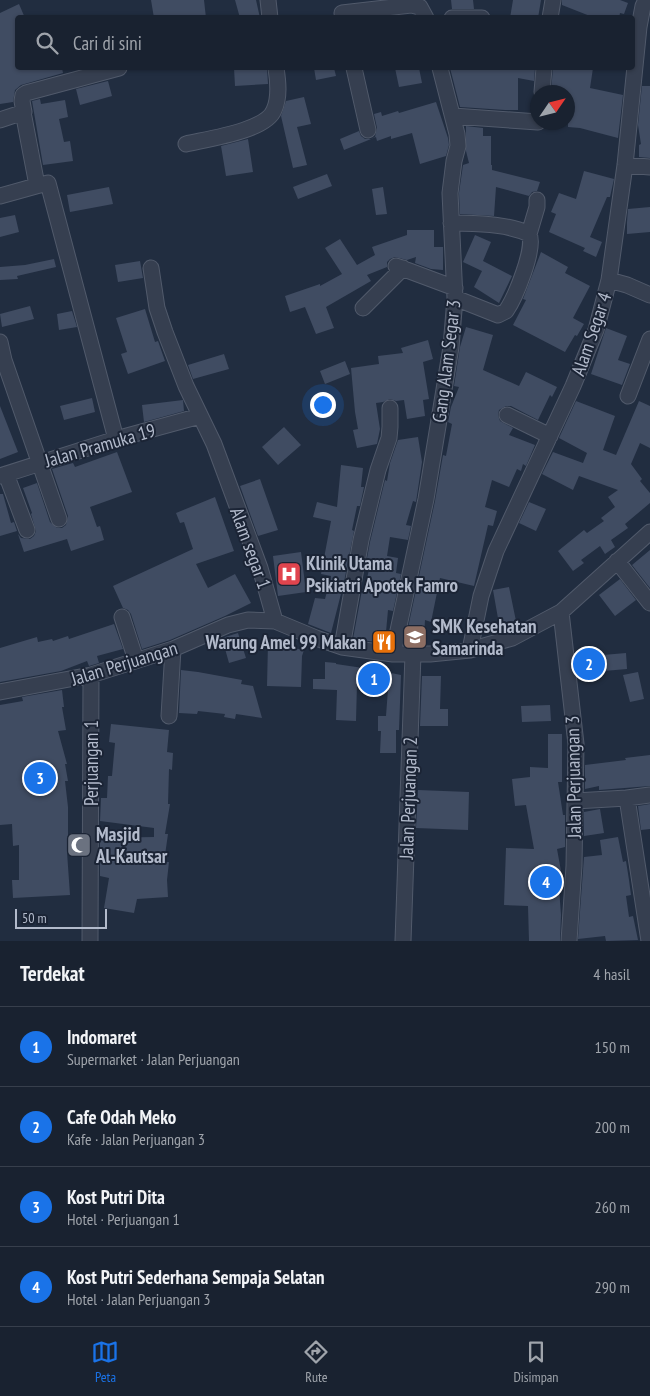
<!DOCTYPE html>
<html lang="id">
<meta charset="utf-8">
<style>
:root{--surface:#192230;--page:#222a38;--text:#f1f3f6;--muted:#9fa4ab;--line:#373f4c;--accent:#1a73e8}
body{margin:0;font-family:"PT Sans Narrow",sans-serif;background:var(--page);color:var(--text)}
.compass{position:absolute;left:530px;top:85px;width:45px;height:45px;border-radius:50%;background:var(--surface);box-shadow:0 1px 4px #0004;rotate:55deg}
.scale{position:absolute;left:15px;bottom:12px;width:92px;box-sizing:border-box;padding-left:5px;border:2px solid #b2bacb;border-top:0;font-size:14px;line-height:18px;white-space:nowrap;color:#b2bacb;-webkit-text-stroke:4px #1b2435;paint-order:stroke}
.you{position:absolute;left:322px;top:404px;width:18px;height:18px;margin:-12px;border:4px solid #fff;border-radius:50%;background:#1a73e8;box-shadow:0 0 0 8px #1a73e833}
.badge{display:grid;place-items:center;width:32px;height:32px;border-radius:50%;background:var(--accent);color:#fff;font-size:16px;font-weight:700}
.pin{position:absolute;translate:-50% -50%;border:2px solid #fff;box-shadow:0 1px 5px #0006}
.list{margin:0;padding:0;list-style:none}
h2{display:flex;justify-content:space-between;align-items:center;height:65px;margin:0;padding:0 20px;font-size:21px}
h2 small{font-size:16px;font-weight:400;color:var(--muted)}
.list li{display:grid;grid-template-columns:32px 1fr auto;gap:15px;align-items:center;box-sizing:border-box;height:80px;padding:0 20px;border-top:1px solid var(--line)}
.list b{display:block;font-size:19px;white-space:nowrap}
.list p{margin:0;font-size:16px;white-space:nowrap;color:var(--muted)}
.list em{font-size:16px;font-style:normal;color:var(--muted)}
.icon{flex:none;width:28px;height:28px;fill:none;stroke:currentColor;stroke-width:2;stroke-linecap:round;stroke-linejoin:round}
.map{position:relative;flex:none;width:650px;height:941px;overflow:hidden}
.search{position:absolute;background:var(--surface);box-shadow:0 1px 4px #0004;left:15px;right:15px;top:15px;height:55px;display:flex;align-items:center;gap:12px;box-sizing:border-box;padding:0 18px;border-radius:5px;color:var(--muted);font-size:19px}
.sheet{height:385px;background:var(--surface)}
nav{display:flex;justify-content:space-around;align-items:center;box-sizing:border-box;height:70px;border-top:1px solid var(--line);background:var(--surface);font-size:14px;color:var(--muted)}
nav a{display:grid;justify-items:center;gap:2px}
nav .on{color:var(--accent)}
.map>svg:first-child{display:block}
.building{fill:#404c62}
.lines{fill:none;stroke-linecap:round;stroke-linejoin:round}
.minor-casing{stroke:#515a6b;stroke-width:17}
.minor{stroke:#363f50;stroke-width:15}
.labels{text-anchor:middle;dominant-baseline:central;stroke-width:4;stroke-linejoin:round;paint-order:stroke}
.street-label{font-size:19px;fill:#b2bacb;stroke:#1b2435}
.poi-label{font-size:19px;font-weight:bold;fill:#b2bacb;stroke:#1b2435;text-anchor:start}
</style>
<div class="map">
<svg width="650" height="941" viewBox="0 0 650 941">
<rect width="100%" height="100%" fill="#212d40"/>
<!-- building -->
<path class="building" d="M151,0H204L206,18H154Z
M235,0H256L260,18H240Z
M451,0H473L474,9H452Z
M513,0H541L538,18H510Z
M562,0H620L628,3L624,14L620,13L619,18H595L562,5Z
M19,4L25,18H18V68H62L63,73L21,85L15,90L13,102L0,104V13Z
M234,68H267L268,84L235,86Z
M314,68H334L336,76L316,80Z
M395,68H419L422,83L399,87Z
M450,68H535L534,81L518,78V110H505L460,107Z
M553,68H593L590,88L623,95L618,138L580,128L568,127V92H551Z
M108,81L112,96L80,105L76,89Z
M642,86H650V158L639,157V145L641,144L638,125Z
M304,97L311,124L297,127L307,165L293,168L281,116L286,101Z
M40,99L41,104L65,100L68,117L59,119L64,142L70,141L73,161L43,165L32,101Z
M436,102L448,138L449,145L446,156L420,164L412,133L391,139V136L377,141L376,137L344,150L340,139L359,131L361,136L365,139H371L375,137L377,128L374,114L381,112L382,116L398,111L399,113Z
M466,126L483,128V136H491V165H492V170L540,182L537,191L532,192L529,196L496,187L494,216L460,214L459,193L463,165L469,163L466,151Z
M248,139L253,172L226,176L221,146Z
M584,171L614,179L610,197H607L590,237L602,242L596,257L583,251L585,248L549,232L556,214L551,212L559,193L576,199Z
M327,174L332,186L298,199L293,187Z
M109,187L113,204L70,212L67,195Z
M383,187L387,214L376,215L372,189Z
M650,207V232L627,234V222L628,209Z
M15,215L19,232L0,237V218Z
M407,230H434V247H443V270L431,269L415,263L416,257L407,260L395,257L390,259L387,262V267L367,275L371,281L326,307L334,328L316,334L305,307L290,312L285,296L320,284V286L342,274L325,248L340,239L357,265L375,255L372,247L407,235Z
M475,235L491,242L483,261L512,276L499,303L474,287L482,271L463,262Z
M541,252L568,267L565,273L590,286L573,318L584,324L577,336L575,335L565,352L513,325L526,300L523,299Z
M54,259L56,267L17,276L18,279L0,280V267L25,265Z
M140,261L143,278L118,282L115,265Z
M30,306L34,319L2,327L0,314Z
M145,309L155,342L158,341L165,361L128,374L121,354L127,352L116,318Z
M72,311L77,327L59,330L57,314Z
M466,327L493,335L483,370L519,386L526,372L557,387L552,397L550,395L538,420L511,406H506L499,410L498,415L500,421L513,428L509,435L535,445L526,466L523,464L521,471L517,469L509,487L492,480L485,507L497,511L493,526L488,525L474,586L440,578L431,622L425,620L424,637H406L435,501L443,455L446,456L452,424L448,422L451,407L459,387L454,386L460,347Z
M606,328L627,336L618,360L630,364L622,385L591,374Z
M428,340L433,359L423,362L429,399L423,400L425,416L407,419L404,400L396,401L390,399L383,402L376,403L380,429L377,444L357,448L353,430L358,429L355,412L351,368L379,364L378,356L403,353L401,348Z
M224,354L229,369L193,379L188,365Z
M345,361L350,374L325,384L320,371Z
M92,398L95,412L64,420L60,406Z
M183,400L184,411L144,422L142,405Z
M576,401L615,416L603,450L616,455L639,401L650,406V448L640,443L631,464L642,479L640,481L650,493V503L625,524L628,528L611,540L615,547L605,554L600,546L581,560L584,563L573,571L558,551L584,530L587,533L604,521L601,518L615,507L608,497L618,490L579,476L573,490L542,474L553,452L583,463L587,453L559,438Z
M0,406L18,452L0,459Z
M284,427L301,445L278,465L262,447Z
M418,437L422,462L416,502L413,501L406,525L411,526L408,540L390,537L387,556L398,558L396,573L401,574L393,611L388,610L385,643L353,639L362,590H364L369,570L365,569L370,542L385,480L387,481L390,463L398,440Z
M117,452L132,492L90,507L97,527L100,526L104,540L71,551L67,539L24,552L18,534L21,538L30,539L34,536L36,531L31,514L32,513L23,488L37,483L50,522L57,528H62L66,525L68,516L52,469L73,463L75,467Z
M341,465L363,468L361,487H364L360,506H357L352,530L354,531L344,582L331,633L308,624L315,598L325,599L331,576L321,574L331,521L313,517L317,502L337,507Z
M260,479L278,530L258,536L240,486Z
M0,494H3L11,523L14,522L17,531L0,536Z
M215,497L234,551L196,564L208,588L235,574L251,603L225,616L170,640L142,649L131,614L128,610L123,608L113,586L193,549L184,522L180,523L176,513Z
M529,502L546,509L536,531L519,523Z
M650,550V588L632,565Z
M301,552L306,592L278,596L273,556Z
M620,579L636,600L615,616L599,595Z
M509,587L516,621L499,624L493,590Z
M114,624L123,649L97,656L99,663L89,666L87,661L61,671L0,682V648L37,637L38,642L52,639L53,641L68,636L69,639Z
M238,633L246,658L229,663L222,638Z
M268,643L304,650L302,656L301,687L267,686Z
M626,653L627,669L581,673L580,657Z
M325,662L336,663V664L363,668V669L386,674V672L401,675L399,730H396V753H380L381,731H378V716H386L388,689L357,683L356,721L336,720L337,690L313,689V679H325Z
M181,670L198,672L242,680L241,684L253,686L262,718L236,714L235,719L224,717L225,714L198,711L197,714L179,713Z
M638,672L644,699L630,702L623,675Z
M422,676H441L440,709H448V726H420Z
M62,690L64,707H62L66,730L58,731L67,764H65L68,781H65L68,807V839L81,838V852H67L70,895L13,898L12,880H19V845L13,846L12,824L0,825V705L23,701L22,697Z
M550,705L551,721L522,722L521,706Z
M111,724L169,730L167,752L173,753L172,770L169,769L168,804H170L165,834H168L164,862H169L167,880L168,897L137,899L134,913L104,908L109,878L100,876V838L154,837V828L100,821L101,798H107L108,776H112L115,743L109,742Z
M548,734H562V782H558L563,815H565V847L557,849L561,871L559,888L561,915L560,941H529L528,906L504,905L506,848L534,849L526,805L515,806L512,779L530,777V767L548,768Z
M650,755V786L599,790V786L585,789V765L626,760L625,758Z
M418,790L469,792L468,830L416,828Z
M650,804V829L641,830L638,806Z
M600,809L604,833L584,836V812Z
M618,837L623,862L626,861L629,880L631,895L626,896L629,917L633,916L638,940L606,941L605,936L578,939L584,857L602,855L600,840Z"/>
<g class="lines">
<defs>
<path id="minor" d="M268,0L270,18
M343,18L342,13L411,5L420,7L426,18
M452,18H482
M550,18L553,0
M354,68L368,130
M542,92L544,68
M453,116L538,122
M0,120L24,112L22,101L23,95L26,93L119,68
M186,144C207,139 266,131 274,110C280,97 278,81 276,68
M625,165L650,167
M36,186L48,183L116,439
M0,196L36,186V180L23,112
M451,223C476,224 506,223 529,234
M396,266L455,288
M151,268L157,308L165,332L186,386L214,444L260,568L275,621
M609,280L627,285L650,295
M455,298L498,315L506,311C515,298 536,248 529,234L537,207V200
M363,308L403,268
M0,342L4,360L59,519
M628,396L650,339
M507,415L550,436
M6,474L27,530
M0,476L116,439L200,416
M617,561L650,603
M561,612L576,744L574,866L569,941
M122,617L136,660
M342,647L361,540L378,470L389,438L390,427V408
M470,650L481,596L496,551L573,386L596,330L609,280L625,165L639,27L643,6L646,0
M393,654L426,499L451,347L455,298L450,193L454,161L458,146L457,134L440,68
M0,692L91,675L173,649L228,625L248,620L275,621L316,638L342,647L393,654H430L470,650L512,638L561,612L650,532
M169,716L173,649
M627,798L649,941
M575,801L627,798L650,795
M90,941L91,675
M403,941L413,654"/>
</defs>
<!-- minor casing -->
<use href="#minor" class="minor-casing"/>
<!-- minor -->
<use href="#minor" class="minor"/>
</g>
<!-- icons -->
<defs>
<symbol id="hospital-square" viewBox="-11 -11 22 22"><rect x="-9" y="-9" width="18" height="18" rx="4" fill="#e0444e" stroke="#1b2435"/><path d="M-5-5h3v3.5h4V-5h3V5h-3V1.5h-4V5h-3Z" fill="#fff"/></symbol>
<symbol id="school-square" viewBox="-11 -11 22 22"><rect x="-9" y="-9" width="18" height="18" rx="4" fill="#8d6e63" stroke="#1b2435"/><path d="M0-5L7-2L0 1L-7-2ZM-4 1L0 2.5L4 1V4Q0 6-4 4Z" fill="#fff"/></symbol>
<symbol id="restaurant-square" viewBox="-11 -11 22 22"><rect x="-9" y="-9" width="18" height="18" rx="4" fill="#e8710a" stroke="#1b2435"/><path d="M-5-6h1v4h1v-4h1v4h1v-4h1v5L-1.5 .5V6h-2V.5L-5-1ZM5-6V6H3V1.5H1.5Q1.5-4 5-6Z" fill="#fff"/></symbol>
<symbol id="mosque-square" viewBox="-11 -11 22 22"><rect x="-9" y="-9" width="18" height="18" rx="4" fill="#6b7280" stroke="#1b2435"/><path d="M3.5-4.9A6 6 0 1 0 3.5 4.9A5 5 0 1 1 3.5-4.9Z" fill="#fff"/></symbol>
</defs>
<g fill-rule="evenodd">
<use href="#hospital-square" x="275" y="560" width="28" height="28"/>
<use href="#school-square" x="401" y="623" width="28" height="28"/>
<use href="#restaurant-square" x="370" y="628" width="28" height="28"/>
<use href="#mosque-square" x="65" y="831" width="28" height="28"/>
</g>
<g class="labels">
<!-- street labels -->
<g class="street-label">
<text transform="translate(591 334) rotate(-71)">Alam Segar 4</text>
<text transform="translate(446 361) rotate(-83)">Gang Alam Segar 3</text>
<text transform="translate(100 445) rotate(-16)">Jalan Pramuka 19</text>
<text transform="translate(251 548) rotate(70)">Alam segar 1</text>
<text transform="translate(124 663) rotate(-17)">Jalan Perjuangan</text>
<text transform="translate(91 763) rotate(-90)">Perjuangan 1</text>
<text transform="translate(573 777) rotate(-91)">Jalan Perjuangan 3</text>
<text transform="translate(408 798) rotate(-88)">Jalan Perjuangan 2</text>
</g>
<!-- poi labels -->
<g class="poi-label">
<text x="306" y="563">Klinik Utama<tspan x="306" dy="22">Psikiatri Apotek Famro</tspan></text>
<text x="432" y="626">SMK Kesehatan<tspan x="432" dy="22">Samarinda</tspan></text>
<text x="366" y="642" text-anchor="end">Warung Amel 99 Makan</text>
<text x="96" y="834">Masjid<tspan x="96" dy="22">Al-Kautsar</tspan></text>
</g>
</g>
</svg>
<svg class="compass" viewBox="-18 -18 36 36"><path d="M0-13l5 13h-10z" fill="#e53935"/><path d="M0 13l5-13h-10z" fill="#9fa4ab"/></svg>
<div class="scale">50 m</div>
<div class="you"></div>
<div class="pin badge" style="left:374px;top:679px">1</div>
<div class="pin badge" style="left:589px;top:664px">2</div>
<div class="pin badge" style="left:40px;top:778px">3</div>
<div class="pin badge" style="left:546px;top:882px">4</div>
<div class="search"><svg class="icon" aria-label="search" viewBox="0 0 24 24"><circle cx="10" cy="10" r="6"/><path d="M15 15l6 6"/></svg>Cari di sini</div>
</div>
<section class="sheet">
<h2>Terdekat<small>4 hasil</small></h2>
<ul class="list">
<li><span class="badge">1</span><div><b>Indomaret</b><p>Supermarket · Jalan Perjuangan</p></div><em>150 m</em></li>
<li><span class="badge">2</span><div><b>Cafe Odah Meko</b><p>Kafe · Jalan Perjuangan 3</p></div><em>200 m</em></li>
<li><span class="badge">3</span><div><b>Kost Putri Dita</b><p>Hotel · Perjuangan 1</p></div><em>260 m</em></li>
<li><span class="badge">4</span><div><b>Kost Putri Sederhana Sempaja Selatan</b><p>Hotel · Jalan Perjuangan 3</p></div><em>290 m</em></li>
</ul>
</section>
<nav>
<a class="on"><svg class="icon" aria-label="map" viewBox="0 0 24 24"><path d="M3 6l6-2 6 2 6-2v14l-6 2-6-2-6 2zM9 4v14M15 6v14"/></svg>Peta</a>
<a><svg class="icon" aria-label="directions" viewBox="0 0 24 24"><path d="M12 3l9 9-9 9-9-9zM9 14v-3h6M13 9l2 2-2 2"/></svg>Rute</a>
<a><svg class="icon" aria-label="saved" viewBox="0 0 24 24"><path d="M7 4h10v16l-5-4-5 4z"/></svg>Disimpan</a>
</nav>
